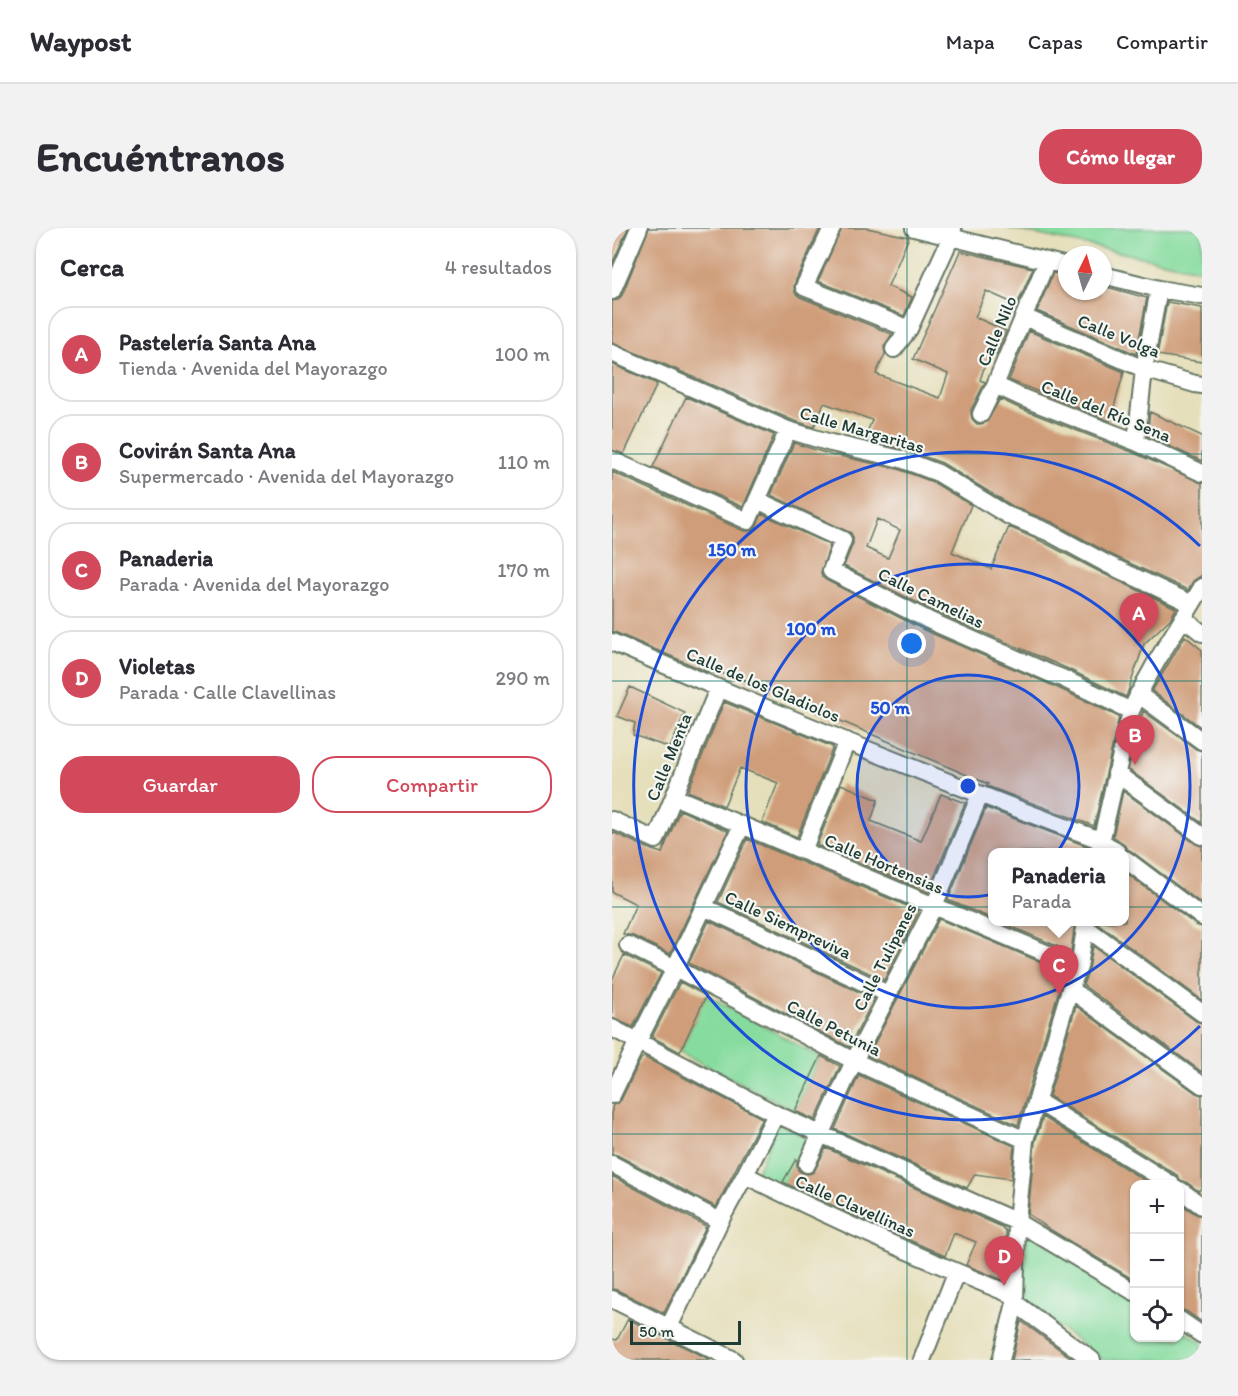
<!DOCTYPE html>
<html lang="es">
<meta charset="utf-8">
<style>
:root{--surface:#fff;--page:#f2f2f3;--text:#2b2b33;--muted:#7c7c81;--line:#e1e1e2;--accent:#d1495b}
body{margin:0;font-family:Itim,sans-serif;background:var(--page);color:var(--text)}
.controls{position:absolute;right:18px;bottom:18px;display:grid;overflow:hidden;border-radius:12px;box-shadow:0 2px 4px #0004}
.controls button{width:54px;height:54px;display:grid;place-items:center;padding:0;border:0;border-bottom:2px solid var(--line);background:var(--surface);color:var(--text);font:30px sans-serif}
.compass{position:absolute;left:446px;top:18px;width:54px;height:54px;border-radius:50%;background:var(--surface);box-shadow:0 2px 4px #0004;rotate:5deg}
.scale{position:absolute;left:18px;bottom:15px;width:111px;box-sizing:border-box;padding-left:6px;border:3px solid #1f3d34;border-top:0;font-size:16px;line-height:21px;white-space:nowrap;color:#1f3d34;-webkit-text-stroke:4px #f6f6f2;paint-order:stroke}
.you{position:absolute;left:300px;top:416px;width:21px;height:21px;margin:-15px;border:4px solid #fff;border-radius:50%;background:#1a73e8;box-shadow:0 0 0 9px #1a73e833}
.badge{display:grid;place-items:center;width:39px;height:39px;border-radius:50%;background:var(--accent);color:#fff;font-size:20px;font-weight:700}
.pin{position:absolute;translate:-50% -50px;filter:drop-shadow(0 2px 3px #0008)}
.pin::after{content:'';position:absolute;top:32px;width:21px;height:18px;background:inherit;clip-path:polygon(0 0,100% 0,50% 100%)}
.popup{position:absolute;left:376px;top:620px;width:141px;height:78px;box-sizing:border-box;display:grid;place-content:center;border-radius:12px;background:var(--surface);filter:drop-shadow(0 2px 4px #0005);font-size:20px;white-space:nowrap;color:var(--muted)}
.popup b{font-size:22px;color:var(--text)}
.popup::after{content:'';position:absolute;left:50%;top:100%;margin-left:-12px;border:12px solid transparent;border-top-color:var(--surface)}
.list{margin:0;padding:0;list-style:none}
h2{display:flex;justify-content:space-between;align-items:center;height:78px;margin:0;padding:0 24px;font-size:26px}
h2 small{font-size:20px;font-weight:400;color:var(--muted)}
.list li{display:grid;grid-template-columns:39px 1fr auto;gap:18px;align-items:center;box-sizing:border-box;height:96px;margin:0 12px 12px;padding:0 12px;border:2px solid var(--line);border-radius:24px}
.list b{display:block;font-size:22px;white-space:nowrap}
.list p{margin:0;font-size:20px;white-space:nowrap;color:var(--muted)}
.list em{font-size:20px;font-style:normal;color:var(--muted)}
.actions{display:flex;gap:12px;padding:18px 24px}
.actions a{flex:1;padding:14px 0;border:2px solid var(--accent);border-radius:24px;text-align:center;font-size:21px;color:var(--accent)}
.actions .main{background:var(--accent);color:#fff}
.icon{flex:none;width:33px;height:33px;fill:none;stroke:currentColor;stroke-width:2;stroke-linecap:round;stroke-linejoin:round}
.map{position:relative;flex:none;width:590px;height:1132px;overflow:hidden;border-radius:24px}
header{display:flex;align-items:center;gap:36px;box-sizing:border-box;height:84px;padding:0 30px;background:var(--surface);border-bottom:2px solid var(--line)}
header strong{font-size:28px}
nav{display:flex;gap:33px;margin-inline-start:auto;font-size:21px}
.intro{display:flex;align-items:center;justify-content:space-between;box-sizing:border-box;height:144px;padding:0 36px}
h1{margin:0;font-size:42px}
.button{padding:15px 27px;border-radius:24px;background:var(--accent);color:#fff;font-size:21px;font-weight:700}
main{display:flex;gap:36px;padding:0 36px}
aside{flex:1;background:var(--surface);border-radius:24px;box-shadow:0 2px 4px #0004}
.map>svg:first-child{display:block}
.green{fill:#86dc9f;stroke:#528c6a;stroke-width:1.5}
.building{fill:#cf9d79;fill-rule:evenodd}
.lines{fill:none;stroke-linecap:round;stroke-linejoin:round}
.minor-casing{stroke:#657663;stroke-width:20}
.minor{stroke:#fff;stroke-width:16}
.grid{fill:none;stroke:#0f766e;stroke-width:1.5;stroke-opacity:0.55}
.ring{fill:none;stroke:#1d4ed8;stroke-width:3}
.labels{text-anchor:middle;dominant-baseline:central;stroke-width:4.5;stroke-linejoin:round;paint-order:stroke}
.street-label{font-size:18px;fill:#1f3d34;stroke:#f6f6f2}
.centre{fill:#1d4ed8;stroke:#f6f6f2;stroke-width:3}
.ring-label{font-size:18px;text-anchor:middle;font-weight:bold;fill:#1d4ed8;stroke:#f6f6f2;stroke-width:4.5;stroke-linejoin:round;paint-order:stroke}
</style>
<header>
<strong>Waypost</strong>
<nav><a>Mapa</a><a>Capas</a><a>Compartir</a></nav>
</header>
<div class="intro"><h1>Encuéntranos</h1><a class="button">Cómo llegar</a></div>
<main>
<aside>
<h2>Cerca<small>4 resultados</small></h2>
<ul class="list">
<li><span class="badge">A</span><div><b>Pastelería Santa Ana</b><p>Tienda · Avenida del Mayorazgo</p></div><em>100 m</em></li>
<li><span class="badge">B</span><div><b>Covirán Santa Ana</b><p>Supermercado · Avenida del Mayorazgo</p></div><em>110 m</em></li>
<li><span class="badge">C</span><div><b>Panaderia</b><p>Parada · Avenida del Mayorazgo</p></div><em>170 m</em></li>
<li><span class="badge">D</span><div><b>Violetas</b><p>Parada · Calle Clavellinas</p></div><em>290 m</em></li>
</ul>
<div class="actions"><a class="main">Guardar</a><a>Compartir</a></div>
</aside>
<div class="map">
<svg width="590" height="1132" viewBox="0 0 590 1132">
<rect width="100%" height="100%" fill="#f6f6f2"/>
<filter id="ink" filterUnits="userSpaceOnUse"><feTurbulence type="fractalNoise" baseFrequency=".0167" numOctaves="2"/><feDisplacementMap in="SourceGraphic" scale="12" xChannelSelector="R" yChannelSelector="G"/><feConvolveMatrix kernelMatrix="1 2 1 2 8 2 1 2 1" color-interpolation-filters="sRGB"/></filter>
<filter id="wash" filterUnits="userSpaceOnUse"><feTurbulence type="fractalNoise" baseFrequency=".008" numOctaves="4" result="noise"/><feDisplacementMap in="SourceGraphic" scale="24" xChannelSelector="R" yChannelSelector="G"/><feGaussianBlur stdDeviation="1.35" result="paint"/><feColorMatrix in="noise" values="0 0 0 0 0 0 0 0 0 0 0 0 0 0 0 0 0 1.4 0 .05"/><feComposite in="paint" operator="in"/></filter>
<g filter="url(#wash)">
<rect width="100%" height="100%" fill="#e6dfbb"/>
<!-- green -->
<path class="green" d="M395,0H590V42Z
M94,767L208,829L183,883L68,824Z
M166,895L195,910L169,959L144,946Z
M415,1003L522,1072V1110H568V1100L590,1115V1132H491L410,1072Z"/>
<g id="blocks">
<!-- building -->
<path class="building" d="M0,0H16L0,36Z
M37,0H208L183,54L182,59L183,65L188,69L280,106L272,119L273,126L264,146L328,170L336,146L301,131L348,23L421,40L405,77L374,63L363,89L394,103L384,127L377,125L368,152L373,154L359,182V186L360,191L365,196H370L375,194L388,171L407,180L520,224L590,255V347L581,353L576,362L500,327L440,294L402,279L330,235L291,221L252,212L260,192L212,175L202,199L180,192L54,137L0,115V73L6,72L10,67Z
M230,0H255L297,9L276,58L300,69L292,88L206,53Z
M441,45L455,48V63H491V58L535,70L524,126L425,83Z
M555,74L590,80V134L545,127Z
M417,103L512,144L498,193L397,152Z
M0,136L45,156L12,226L0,222Z
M74,169L162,207L131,279L41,239Z
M538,184L590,208V233L535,208Z
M182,215L222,228L223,227L286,241L321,254L359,277L340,324L379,341L397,299L431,314L490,345L564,380L559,390L532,416L514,469L454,440L320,382L232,338L241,315V310L239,305L159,267ZM265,291L288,302L276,330L254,320Z
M0,244L132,303H138L143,301L150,286L218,317L209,344L210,349L214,352L312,402L446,460L507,489L482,598L375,558L376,556L121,447L96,444L0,403Z
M573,408L590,422V500L540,463Z
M18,459L73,485L58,520L21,507L23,495L5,488Z
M112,474L221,519L185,609L150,594L166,555L128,540L112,578L76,563Z
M531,483L584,521L590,523V595L516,541Z
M229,556L266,572L259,593L309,613L329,566L353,575L316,664L205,617Z
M511,563L584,616L590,618V676L519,623L515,621L511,615L501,608Z
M374,580L477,619V624H381V691L336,672Z
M68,582L116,603L58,726L21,708L11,706L24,676L0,664V604L40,622L50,625Z
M135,611L307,683L272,752L106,674Z
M513,644L584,697L590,699V772L484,694L513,693Z
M327,691L447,742L445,752L449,755L406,897L256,828Z
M97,693L262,771L237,819L77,735Z
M386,693H463L459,724Z
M481,718L584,793L590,795V844L471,757L477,741Z
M12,727L49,745L21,799L0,790V752Z
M68,754L94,768L68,824L40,809Z
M464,778L584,865L590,867V959L587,963L574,954L568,952L565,947L437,868Z
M209,828L228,838L203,892L183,883Z
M32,829L150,890L104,979L5,927L0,926V880L1,877L6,875L9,872L29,831Z
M247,847L402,918L399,951L363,946L355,960L223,901Z
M431,889L540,957H522V1052L439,1002L416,986L423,914Z
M214,920L390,999L394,1003L393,1053L354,1037L364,1014L342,1005L333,1028L237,985L171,954L184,931L185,932V936L186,942L190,945L197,946L202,944Z
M0,948L94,998L52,1085L5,1062L0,1061Z
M567,975L584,986L590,988V1094L574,1083L567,1082Z
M16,1091L48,1107L99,1132H0V1111L5,1112Z
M409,1093L462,1132H400Z"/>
</g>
</g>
<g filter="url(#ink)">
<use href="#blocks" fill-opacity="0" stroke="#657663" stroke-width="1.5"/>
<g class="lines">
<defs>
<path id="minor" d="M220,0L192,59L297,101
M302,0L455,38
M491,47L547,61L590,68
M0,63L27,0
M412,89L532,141L583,156L590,157
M282,121L297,101L339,9L341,1
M0,125L176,202L219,215L289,231L326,245L397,288L436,304L495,336L580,376
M383,157L411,170L524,214L590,245
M369,186L383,157L435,33
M524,214L532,141L547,61
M0,232L136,293L176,202
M145,272L231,312L219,343L316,392L437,445L450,450L519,483
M571,390L590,405
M0,414C161,485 324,551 488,612L505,624
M526,466L590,513
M504,545L590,608
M63,569L467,739
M0,592L44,612L106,461
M191,623L235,513
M487,623L519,483C538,439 566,401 590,359
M513,631L590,689
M92,679L276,766
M473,699L590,785
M16,717L63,740L242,833L413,912
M458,761L590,857
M0,800L164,886L405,994L522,1064
M0,867L26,813L63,740L130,597
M425,873L559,956
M164,886L133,947C221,991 311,1031 403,1068
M0,936L108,993
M195,936L242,833L322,678L368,567
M568,962L590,978
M0,1071L122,1132
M403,1075L480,1132
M568,1092L590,1107
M57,1099L108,993L133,947
M310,1132L344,1045
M389,1132L403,1075L405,994L413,912L458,761L467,739L474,694"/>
</defs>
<!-- minor casing -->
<use href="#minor" class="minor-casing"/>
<!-- minor -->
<use href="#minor" class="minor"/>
</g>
</g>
<!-- grid -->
<path class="grid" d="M295,0V1132M0,226H590M0,453H590M0,679H590M0,906H590"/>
<!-- distance rings -->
<circle cx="356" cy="558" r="111" fill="#1d4ed8" fill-opacity=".12"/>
<g class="ring">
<circle cx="356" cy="558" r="111"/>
<circle cx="356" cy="558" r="222"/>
<path d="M588 798A334 334 0 1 1 588 318"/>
</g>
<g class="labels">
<!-- street labels -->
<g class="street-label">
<text transform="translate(385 103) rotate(-67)">Calle Nilo</text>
<text transform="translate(507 108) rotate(22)">Calle Volga</text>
<text transform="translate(494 183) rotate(22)">Calle del Río Sena</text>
<text transform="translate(250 202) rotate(16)">Calle Margaritas</text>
<text transform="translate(319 370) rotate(26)">Calle Camelias</text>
<text transform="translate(151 457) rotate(23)">Calle de los Gladiolos</text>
<text transform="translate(57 529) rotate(-68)">Calle Menta</text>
<text transform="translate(272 636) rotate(23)">Calle Hortensias</text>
<text transform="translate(176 697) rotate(25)">Calle Siempreviva</text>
<text transform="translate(273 729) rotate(-63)">Calle Tulipanes</text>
<text transform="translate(222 800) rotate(27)">Calle Petunia</text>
<text transform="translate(243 978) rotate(24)">Calle Clavellinas</text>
</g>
</g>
<circle cx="356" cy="558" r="9" class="centre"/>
<g class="ring-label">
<text x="120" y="328">150 m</text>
<text x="199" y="407">100 m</text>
<text x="278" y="486">50 m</text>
</g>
</svg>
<div class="controls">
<button>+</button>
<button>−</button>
<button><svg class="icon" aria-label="locate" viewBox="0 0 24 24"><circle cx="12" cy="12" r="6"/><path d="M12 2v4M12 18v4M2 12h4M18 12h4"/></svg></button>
</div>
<svg class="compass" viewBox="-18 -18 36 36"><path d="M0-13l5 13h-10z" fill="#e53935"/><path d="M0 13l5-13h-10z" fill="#7c7c81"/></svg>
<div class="scale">50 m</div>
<div class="you"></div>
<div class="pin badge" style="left:527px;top:415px">A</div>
<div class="pin badge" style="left:523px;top:537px">B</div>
<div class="pin badge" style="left:447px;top:767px">C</div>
<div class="popup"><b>Panaderia</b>Parada</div>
<div class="pin badge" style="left:392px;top:1058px">D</div>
</div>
</main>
